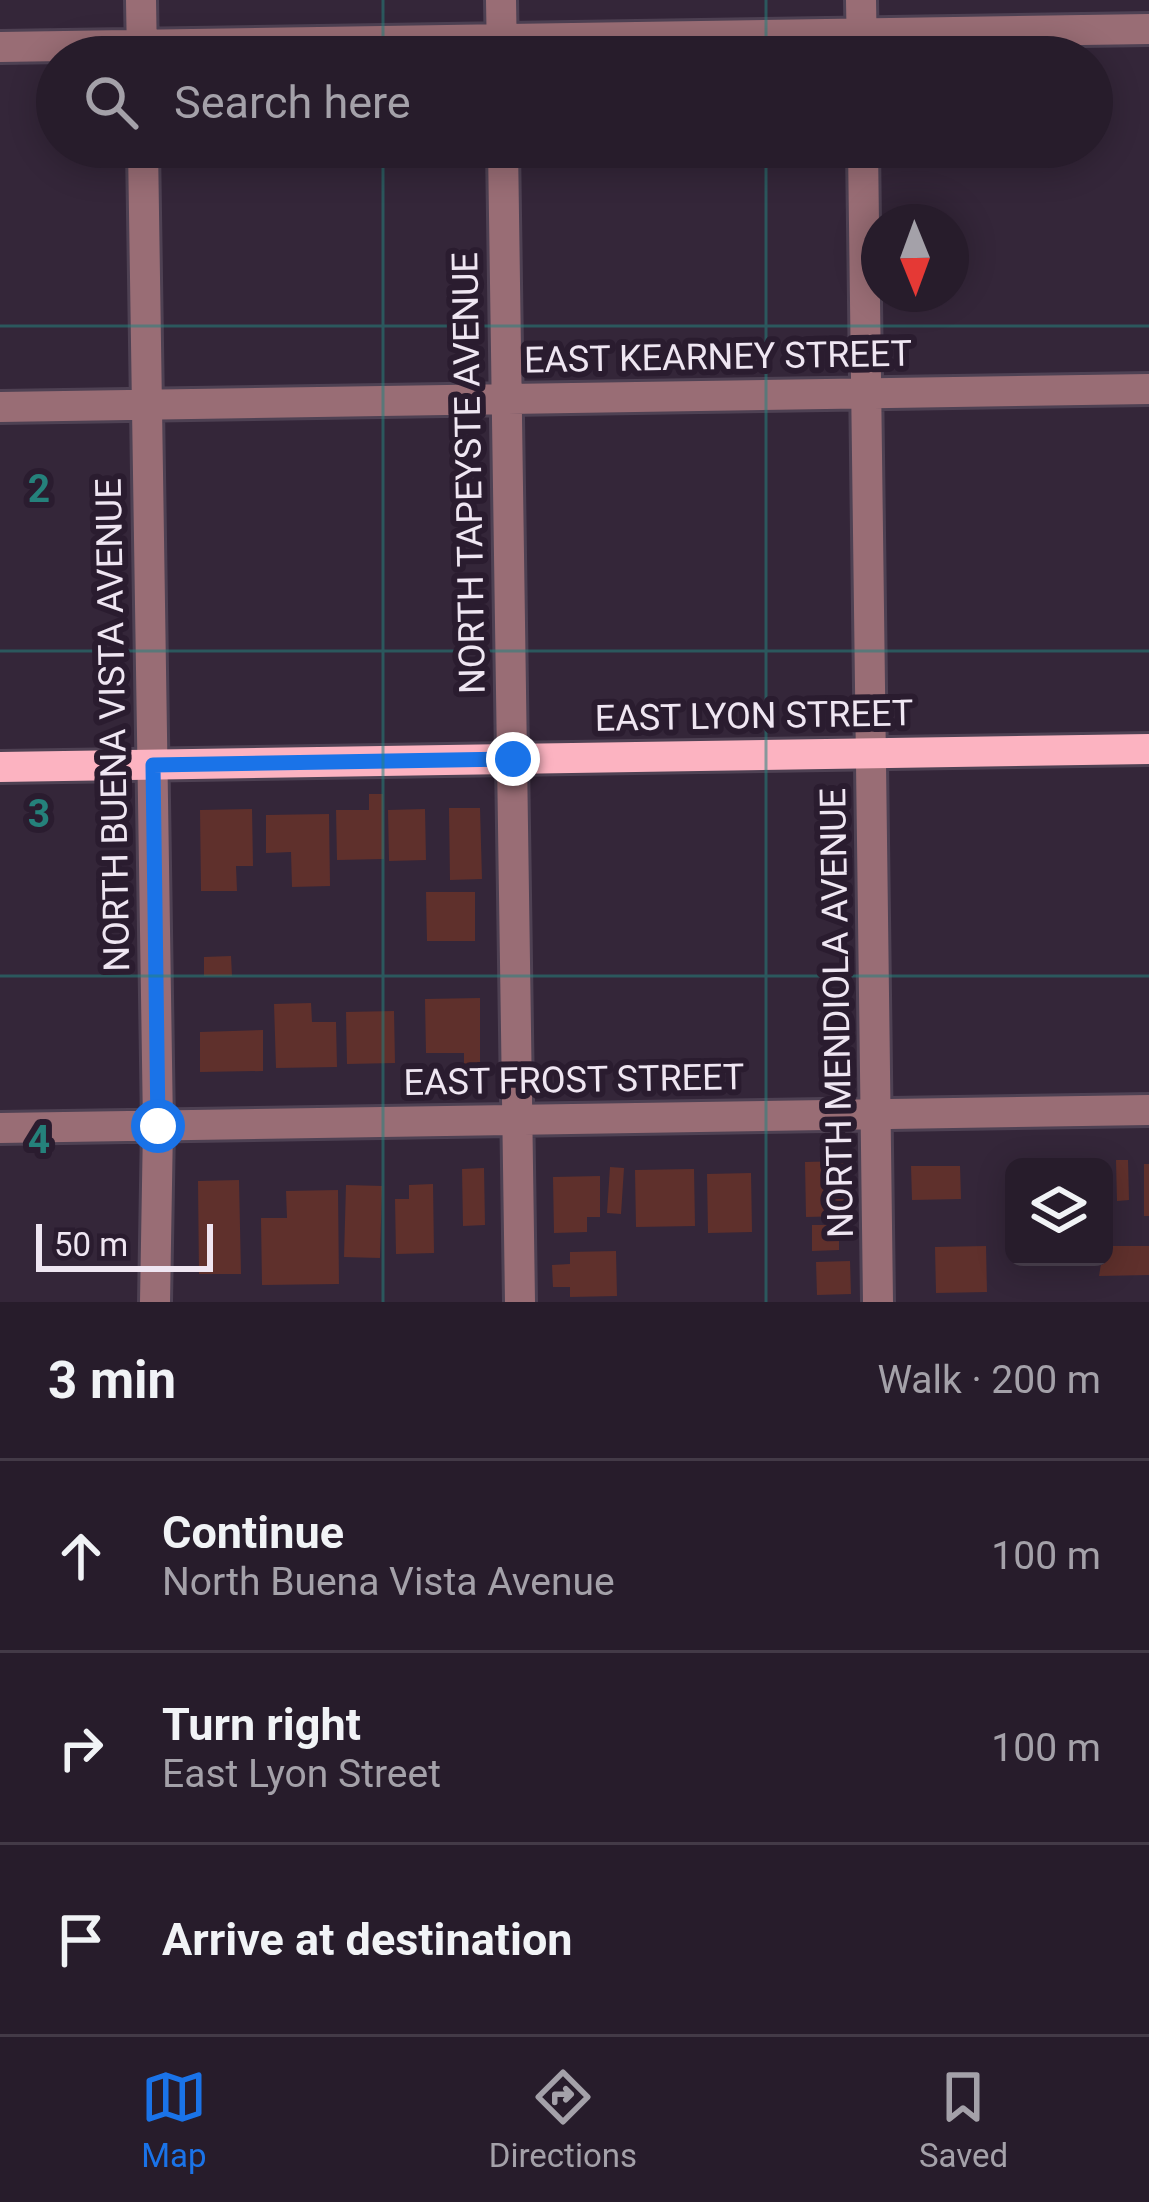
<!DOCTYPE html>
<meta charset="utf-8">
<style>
:root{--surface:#271c2b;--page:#332937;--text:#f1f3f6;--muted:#a4a1a9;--line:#433a47;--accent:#1a73e8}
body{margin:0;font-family:Roboto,sans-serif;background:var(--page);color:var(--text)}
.controls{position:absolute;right:36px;bottom:36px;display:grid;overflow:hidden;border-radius:18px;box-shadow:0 6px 30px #0003}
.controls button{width:108px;height:108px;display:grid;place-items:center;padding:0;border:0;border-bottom:3px solid var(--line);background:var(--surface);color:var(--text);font:60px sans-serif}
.compass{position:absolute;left:861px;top:204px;width:108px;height:108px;border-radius:50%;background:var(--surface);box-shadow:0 6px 30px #0003;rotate:179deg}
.scale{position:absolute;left:36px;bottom:30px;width:177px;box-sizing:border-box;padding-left:12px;border:6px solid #efe6f2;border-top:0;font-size:33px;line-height:42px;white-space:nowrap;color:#efe6f2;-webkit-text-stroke:9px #2a1c2f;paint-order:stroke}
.stop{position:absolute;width:36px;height:36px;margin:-27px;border:9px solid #1a73e8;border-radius:50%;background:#fff}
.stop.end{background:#1a73e8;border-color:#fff;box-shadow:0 3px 12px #0008}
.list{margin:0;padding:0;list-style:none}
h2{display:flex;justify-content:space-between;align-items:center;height:156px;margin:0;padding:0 48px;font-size:51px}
h2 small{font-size:39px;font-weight:400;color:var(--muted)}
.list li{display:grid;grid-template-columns:78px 1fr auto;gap:36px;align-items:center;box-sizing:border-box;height:192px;padding:0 48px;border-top:3px solid var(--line)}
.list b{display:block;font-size:45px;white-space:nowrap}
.list p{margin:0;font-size:39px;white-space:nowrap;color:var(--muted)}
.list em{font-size:39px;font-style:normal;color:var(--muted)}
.icon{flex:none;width:66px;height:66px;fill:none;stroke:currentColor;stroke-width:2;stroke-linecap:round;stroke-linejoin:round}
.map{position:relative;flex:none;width:1149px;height:1302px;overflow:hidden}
.search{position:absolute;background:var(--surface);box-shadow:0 6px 30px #0003;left:36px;right:36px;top:36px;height:132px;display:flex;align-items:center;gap:30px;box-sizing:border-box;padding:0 42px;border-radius:66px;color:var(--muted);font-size:45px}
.sheet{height:732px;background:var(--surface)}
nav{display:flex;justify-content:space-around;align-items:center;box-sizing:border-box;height:168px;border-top:3px solid var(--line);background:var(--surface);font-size:33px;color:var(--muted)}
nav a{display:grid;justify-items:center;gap:6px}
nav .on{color:var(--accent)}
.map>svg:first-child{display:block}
.building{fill:#5f302c}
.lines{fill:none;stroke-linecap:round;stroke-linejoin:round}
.minor-casing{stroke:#4e4153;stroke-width:36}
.major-casing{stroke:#4e4153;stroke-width:36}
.minor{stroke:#996d75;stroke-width:30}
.major{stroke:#fcb3c1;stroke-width:30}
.route{stroke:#1a73e8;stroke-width:15}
.grid{fill:none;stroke:#25817b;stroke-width:3;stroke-opacity:0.55}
.labels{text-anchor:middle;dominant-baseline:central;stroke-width:12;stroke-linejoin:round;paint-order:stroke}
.street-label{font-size:36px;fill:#efe6f2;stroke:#2a1c2f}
.grid-label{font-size:39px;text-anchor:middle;font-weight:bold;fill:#25817b;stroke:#2a1c2f;stroke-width:12;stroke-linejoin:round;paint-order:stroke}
</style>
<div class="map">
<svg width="1149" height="1302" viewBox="0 0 1149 1302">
<rect width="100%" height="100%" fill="#342639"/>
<!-- building -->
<path class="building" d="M369,794H383L384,859L337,860L336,810H369Z
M449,808H480L482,879L450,880Z
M252,809L253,866H236L237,891H201L200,810Z
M425,809L426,860L389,861L388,810Z
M329,814L330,886L292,887L291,852L266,853V815Z
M426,892H475V941H427Z
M231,956L232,976H204V957Z
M480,998V1069H464V1053H426L425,999Z
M311,1003L312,1022H336L337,1067L276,1068L274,1004Z
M394,1011L395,1063L347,1064L346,1012Z
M263,1030V1071L200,1072V1032Z
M1067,1160H1099V1167H1067Z
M1116,1160H1128L1129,1200L1117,1201Z
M846,1161V1216L806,1217L805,1162Z
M1058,1161V1167H1015V1162Z
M1144,1164H1149V1216H1144Z
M911,1166H960L961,1199L912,1200Z
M610,1167L624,1168L621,1214L607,1213Z
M484,1168L485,1225L463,1226L462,1169Z
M694,1169L695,1226L636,1227L635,1170Z
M751,1173L752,1232L708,1233L707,1174Z
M600,1176V1217H587V1232L554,1233L553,1177Z
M239,1180L241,1274H199L198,1181Z
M433,1184L434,1253L396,1254L395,1199H409V1185Z
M346,1185L382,1186L380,1258L344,1257Z
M338,1190L339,1284L262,1285L261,1218H287L286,1191Z
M812,1225H839V1250L812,1251Z
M986,1246L987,1292L936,1293L935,1247Z
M1104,1246H1149V1275L1099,1276Z
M616,1251L617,1296L570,1297V1287H553L552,1265L570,1264V1252Z
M850,1261L851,1294L817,1295L816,1262Z"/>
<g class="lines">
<defs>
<path id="minor" d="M141,0L142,57
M501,0L502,57
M861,0L862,57
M0,47L1149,29
M143,147L158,1126L155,1302
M503,147L520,1302
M863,147L878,1302
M0,407L1149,389
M0,1128L1149,1110"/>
<path id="major" d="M0,767L1149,749"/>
</defs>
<!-- minor casing -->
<use href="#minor" class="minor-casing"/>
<!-- major casing -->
<use href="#major" class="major-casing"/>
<!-- minor -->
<use href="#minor" class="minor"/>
<!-- major -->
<use href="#major" class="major"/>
</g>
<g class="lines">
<!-- route -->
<path class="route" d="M158,1126L153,765L513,759"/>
</g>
<!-- grid -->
<path class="grid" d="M383,0V57M766,0V57M383,147V1302M766,147V1302M0,326H1149M0,651H1149M0,976H1149"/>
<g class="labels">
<!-- street labels -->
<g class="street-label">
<text transform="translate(718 357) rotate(-1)">EAST KEARNEY STREET</text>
<text transform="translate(469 473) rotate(-91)">NORTH TAPEYSTE AVENUE</text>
<text transform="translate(754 716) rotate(-1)">EAST LYON STREET</text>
<text transform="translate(113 725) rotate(-91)">NORTH BUENA VISTA AVENUE</text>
<text transform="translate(837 1013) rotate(-91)">NORTH MENDIOLA AVENUE</text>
<text transform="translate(574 1080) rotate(-1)">EAST FROST STREET</text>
</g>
</g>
<g class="grid-label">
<text x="39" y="502">2</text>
<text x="39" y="827">3</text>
<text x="39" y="1153">4</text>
</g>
</svg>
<div class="controls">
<button><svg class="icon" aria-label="layers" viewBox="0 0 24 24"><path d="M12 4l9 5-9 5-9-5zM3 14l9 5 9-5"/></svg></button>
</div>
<svg class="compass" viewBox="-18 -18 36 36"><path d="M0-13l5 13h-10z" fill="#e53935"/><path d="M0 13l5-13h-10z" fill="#a4a1a9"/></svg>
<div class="scale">50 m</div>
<div class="stop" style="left:158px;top:1126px"></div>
<div class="stop end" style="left:513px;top:759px"></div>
<div class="search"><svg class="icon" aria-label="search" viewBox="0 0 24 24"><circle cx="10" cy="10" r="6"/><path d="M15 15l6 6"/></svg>Search here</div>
</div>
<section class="sheet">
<h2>3 min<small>Walk · 200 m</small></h2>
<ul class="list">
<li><svg class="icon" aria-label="ahead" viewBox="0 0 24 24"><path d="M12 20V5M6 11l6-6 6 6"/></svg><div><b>Continue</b><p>North Buena Vista Avenue</p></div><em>100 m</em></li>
<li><svg class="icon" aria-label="right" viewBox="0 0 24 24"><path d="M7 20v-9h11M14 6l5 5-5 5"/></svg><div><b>Turn right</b><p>East Lyon Street</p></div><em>100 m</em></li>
<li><svg class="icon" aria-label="arrive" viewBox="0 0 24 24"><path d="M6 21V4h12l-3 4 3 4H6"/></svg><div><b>Arrive at destination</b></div></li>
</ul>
</section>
<nav>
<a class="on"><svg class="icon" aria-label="map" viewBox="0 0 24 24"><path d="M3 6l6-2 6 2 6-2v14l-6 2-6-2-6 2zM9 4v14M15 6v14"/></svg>Map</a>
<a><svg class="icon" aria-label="directions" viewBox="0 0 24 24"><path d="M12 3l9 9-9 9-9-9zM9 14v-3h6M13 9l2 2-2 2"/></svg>Directions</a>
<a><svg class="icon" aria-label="saved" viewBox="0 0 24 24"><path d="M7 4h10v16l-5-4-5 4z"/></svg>Saved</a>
</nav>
